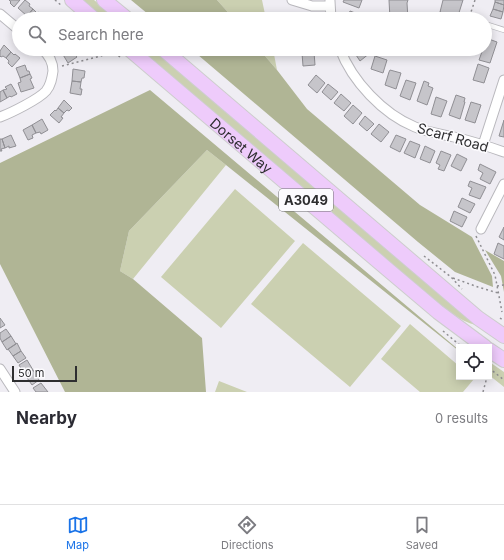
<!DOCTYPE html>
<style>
:root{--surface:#fff;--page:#f2f2f3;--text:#2b2b33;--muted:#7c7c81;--line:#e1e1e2;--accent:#1a73e8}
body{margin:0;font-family:Inter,sans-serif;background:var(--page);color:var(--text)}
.controls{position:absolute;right:12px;bottom:12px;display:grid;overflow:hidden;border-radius:0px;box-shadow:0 2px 10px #0003}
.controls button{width:36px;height:36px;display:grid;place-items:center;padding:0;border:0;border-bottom:1px solid var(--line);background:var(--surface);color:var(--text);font:20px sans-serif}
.scale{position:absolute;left:12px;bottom:10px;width:65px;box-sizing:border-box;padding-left:4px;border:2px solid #2e2e30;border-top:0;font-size:11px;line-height:14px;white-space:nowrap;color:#2e2e30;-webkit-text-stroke:3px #fcfbfe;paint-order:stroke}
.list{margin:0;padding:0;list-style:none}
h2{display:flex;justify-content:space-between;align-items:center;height:52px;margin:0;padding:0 16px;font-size:17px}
h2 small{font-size:13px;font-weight:400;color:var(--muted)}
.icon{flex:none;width:22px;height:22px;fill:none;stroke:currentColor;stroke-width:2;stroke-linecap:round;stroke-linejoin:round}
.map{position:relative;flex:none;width:504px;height:392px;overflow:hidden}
.search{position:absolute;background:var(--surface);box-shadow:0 2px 10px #0003;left:12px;right:12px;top:12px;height:44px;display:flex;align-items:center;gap:10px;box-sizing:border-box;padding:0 14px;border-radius:22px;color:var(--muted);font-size:15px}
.sheet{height:112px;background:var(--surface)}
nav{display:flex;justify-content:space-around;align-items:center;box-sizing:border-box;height:56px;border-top:1px solid var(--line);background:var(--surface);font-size:11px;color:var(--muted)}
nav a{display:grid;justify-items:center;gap:2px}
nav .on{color:var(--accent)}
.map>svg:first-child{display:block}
.green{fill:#cbd0b1}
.forest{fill:#b0b595}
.building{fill:#c6c5ca;stroke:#908f94}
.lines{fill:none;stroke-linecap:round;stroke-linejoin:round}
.service-casing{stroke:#b9b8bd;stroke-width:6}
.minor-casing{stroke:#b9b8bd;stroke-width:11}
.trunk-casing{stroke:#cdcdcd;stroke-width:16}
.path{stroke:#8e8d91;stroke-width:1.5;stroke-dasharray:2 3;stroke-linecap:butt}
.service{stroke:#fff;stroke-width:4.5}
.minor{stroke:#fff;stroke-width:9}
.trunk{stroke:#eecbfb;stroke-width:14}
.labels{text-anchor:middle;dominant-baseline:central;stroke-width:3;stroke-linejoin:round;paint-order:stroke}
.shield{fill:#fcfbfe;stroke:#6c6c6e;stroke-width:1}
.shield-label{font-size:13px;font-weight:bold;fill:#2e2e30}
.street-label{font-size:14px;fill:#2e2e30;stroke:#fcfbfe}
</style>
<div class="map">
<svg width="504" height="392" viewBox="0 0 504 392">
<rect width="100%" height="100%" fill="#efedf3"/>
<!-- green -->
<path class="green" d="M79,0H94L117,19H102Z
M217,0H262L266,19H234Z
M138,49H153L469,316L476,325C459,321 447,309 433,299Z
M259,49H273L277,70Z
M207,150L226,165L133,279L120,271L129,231Z
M235,189L295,241L221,328L161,277Z
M303,243L401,326L350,387L251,304Z
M410,324L459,366V377H472L474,379L463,392H420L381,359Z
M491,363L504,372V387L489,375V370Z
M219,381L247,392H215Z"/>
<!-- forest -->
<path class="forest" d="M131,0H217L234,19H154Z
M191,49H259L277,70L307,109L420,205L472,237L492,276L493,287L455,272L418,242Z
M150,90L459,350V351L226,165L207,150L129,231L120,271L133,279L202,338L206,392H65L0,264V163Z
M485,250L504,261V292L501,276Z"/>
<!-- building -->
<path class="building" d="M9,0H20L14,7L10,3L11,2Z
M25,0L30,4L29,6L33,9L27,16L18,8Z
M344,0H362L359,8L343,2Z
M389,0H408L407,3L408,19H390Z
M443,0H463L457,19H436L441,12H440Z
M495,0H504V5L495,2Z
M495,2L504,5L503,12L493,9Z
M33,9L37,13L38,12L43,16L40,19H30L27,16Z
M493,9L503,12L501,19L490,16Z
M350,11L363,16L362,19H347Z
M486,38L497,42L490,63L479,60L483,49H485V42Z
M4,45L11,52L6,58L3,56L1,57L0,56V51Z
M68,49H70L77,57L68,63L62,53Z
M358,49H373V50L369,53H370L360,61L354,52Z
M11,52L14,55L15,54L20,58L12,67L8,63L9,61L6,58Z
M314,52L315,65L303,66L302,53Z
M375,56L387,60L383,73L371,69Z
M478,64L489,68L484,83L473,80Z
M25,65L27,71H29L30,74L20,78L16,68Z
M73,69L85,71L84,78H82L81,82L72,81Z
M390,70L401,73L396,89L385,85L389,72Z
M30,74L32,78L30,79L34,88L21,92L18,83L21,82L20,78Z
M316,75L325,83L317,93L308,85Z
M406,80L416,83L410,100L400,96Z
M72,81L81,82L80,89H82L81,95L70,93Z
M424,81L429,83L428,86L433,88L427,105L417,101Z
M11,84L17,94L11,97L10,96L7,98L3,90L7,89L5,87Z
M328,84L338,92L331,100L322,92Z
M3,90L7,98L0,102V92Z
M341,94L351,103L344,111L334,103Z
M456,95L465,98L464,102H465L460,119L449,115Z
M436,97L447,101L441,117L431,114Z
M64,100L72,108L69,111L67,110L64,113L58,108Z
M471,102L481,105L475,123L465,120Z
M353,105L362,113L353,124L344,116Z
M58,108L64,113L61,117L63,118L59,123L50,115L55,110L56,111Z
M365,116L374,124L367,131L359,124Z
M42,119L48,130L41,134L40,132L36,133L32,125Z
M504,120V137L499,136Z
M379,124L389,132L381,142L371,134Z
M32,125L36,133L32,135L33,138L28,140L23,130Z
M11,135L16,146L9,148V146L5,148L2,139Z
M396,135L406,139L400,152L390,147Z
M0,139H2L5,148L1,149L2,151H0Z
M410,141L420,145L415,158L404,153Z
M425,146L435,151L430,163L420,159Z
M441,151L451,155L444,171L438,169L440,165L436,163Z
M457,154L467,159L461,171L451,166Z
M480,164L496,172L490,184L480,179L483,173L478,170Z
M470,181L486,187L480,199L469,195L472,188L468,186Z
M462,198L475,204L470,213L458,207Z
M454,211L467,217L462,227L450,221Z
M504,227V240L499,237Z
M498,243L504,246V259L494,254Z
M0,318L5,325L0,328Z
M6,329L11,336L2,342L0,338V333Z
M11,336L16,344L7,350L2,342Z
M17,343L21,351L13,356L8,349Z
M21,351L26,358L18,363L13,356Z
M27,360L33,370L25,375L19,365Z
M33,370L39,380L32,385L25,375Z
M41,383L48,392H36L33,388Z"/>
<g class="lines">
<defs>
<path id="service" d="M485,24L504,30"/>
<path id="minor" d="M292,0L312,6H330
M330,1L331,19
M0,14L19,30
M340,49C352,81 383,114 415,127C427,132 441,134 454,137C471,141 487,146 504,152
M0,117C11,113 39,99 46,91C51,85 52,78 53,71C53,61 49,55 42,49
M483,145L504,80
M481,229L504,184
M0,369L15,392"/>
<g id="trunk">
<path d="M72,0L94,19"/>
<path d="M104,0L127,19"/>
<path id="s1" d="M129,49L386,268L438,312L485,347"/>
<path d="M163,49L478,318L504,336"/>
<path d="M489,350L504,360"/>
</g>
</defs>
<!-- service casing -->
<use href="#service" class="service-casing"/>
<!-- minor casing -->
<use href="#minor" class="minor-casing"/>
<!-- trunk casing -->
<use href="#trunk" class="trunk-casing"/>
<!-- path -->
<path class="path" d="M55,0L62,6
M138,15L142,19
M472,19L469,18L475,0
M111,49L120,57
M62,66L101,56L105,54L108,49
M476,236L495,275L502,312
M424,256L451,277L462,289
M453,278L478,287L498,293
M497,286L503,285H504
M500,318L504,321
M443,331L462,347
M489,368L504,380
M483,392L487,377"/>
<!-- service -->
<use href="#service" class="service"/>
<!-- minor -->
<use href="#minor" class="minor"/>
<!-- trunk -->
<use href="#trunk" class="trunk"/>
</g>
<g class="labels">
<!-- shield labels -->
<rect class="shield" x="279" y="189" width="54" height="22" rx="3"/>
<g class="shield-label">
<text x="306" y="200">A3049</text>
</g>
<!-- street labels -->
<g class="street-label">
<text transform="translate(453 137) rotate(16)">Scarf Road</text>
<text stroke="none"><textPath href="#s1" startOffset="148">Dorset Way</textPath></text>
</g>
</g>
</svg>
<div class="controls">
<button><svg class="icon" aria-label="locate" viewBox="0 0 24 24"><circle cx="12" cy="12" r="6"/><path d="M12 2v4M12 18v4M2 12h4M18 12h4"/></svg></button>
</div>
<div class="scale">50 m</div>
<div class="search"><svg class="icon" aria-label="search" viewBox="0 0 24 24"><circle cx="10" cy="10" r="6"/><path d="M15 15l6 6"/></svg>Search here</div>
</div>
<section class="sheet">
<h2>Nearby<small>0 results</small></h2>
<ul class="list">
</ul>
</section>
<nav>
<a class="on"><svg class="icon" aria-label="map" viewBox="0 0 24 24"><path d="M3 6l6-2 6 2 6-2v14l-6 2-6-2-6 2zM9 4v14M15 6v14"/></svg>Map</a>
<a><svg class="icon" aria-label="directions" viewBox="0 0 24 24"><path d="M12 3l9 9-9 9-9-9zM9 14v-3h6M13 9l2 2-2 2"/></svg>Directions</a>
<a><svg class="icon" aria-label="saved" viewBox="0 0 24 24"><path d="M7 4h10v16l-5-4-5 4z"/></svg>Saved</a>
</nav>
